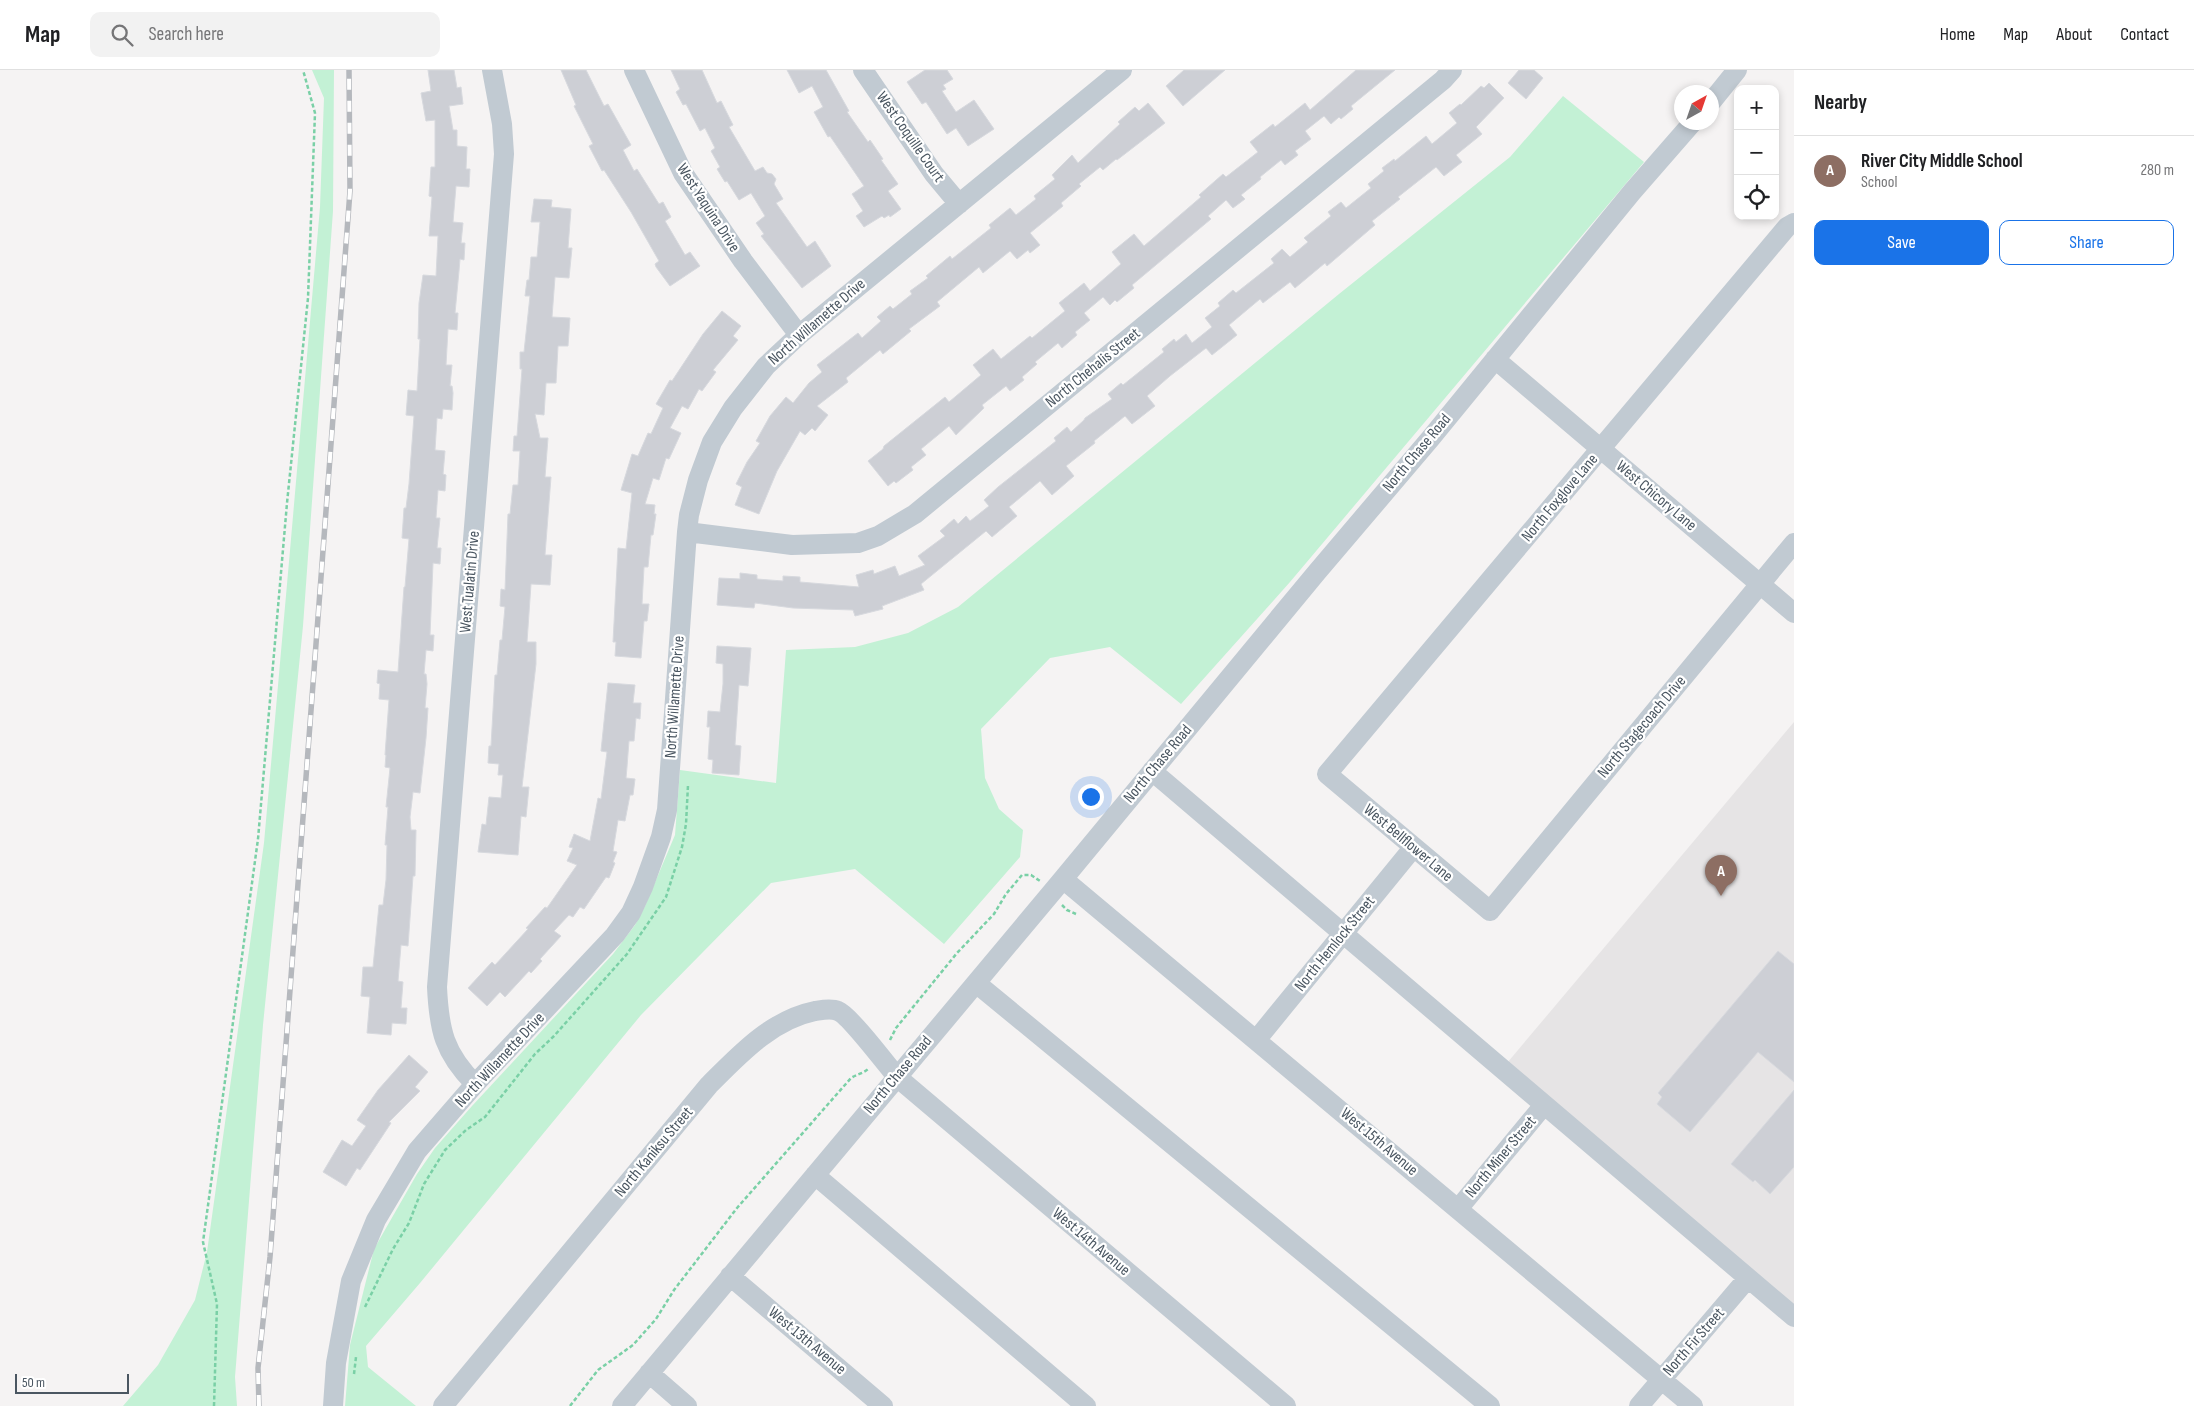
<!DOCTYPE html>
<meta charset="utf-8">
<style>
:root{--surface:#fff;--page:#f2f2f2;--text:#202124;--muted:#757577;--line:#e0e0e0;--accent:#1a73e8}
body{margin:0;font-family:"Sofia Sans Condensed",sans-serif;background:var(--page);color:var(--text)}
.controls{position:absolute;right:15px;top:15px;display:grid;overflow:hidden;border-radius:10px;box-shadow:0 2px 8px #0003}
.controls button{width:45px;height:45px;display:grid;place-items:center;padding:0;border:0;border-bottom:1px solid var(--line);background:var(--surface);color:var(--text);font:25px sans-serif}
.compass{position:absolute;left:1674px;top:15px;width:45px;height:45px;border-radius:50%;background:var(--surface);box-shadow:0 2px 8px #0003;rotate:40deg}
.scale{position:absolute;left:15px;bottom:12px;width:114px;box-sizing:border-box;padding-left:5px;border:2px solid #4a5661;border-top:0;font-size:14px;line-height:18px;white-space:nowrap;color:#4a5661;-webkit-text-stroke:4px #fff;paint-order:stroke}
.you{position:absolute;left:1090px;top:726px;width:18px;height:18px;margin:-12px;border:4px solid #fff;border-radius:50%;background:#1a73e8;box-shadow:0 0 0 8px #1a73e833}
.badge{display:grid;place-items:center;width:32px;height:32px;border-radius:50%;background:var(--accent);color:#fff;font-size:16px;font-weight:700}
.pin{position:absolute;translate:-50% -41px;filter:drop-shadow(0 1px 2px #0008)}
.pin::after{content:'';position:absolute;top:26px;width:18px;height:15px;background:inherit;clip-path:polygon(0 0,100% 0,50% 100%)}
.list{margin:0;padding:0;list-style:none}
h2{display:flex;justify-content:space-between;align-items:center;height:65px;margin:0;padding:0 20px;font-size:21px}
h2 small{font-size:16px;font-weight:400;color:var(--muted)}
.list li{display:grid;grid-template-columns:32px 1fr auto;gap:15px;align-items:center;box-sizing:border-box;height:70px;padding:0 20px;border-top:1px solid var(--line)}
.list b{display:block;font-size:19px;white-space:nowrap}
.list p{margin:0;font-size:16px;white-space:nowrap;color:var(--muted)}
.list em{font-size:16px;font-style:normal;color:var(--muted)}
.actions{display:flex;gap:10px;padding:15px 20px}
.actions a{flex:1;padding:11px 0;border:1px solid var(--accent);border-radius:10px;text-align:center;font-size:18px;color:var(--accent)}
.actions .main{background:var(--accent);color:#fff}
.icon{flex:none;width:28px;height:28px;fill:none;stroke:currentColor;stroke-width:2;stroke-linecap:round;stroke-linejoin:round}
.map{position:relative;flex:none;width:1794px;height:1336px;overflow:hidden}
header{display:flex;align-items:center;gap:30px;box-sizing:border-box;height:70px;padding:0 25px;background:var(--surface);border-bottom:1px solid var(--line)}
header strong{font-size:24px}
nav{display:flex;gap:28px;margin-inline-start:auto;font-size:18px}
.search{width:350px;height:45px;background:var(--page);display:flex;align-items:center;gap:12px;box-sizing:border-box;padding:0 18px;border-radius:10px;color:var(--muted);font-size:19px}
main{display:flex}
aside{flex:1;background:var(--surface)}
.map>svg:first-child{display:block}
.education{fill:#e6e4e5}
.green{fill:#c3f1d5}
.building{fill:#cdcfd5;stroke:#d7d9de}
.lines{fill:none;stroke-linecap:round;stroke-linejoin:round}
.path{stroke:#7ad0a6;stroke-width:2.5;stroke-dasharray:4 2.5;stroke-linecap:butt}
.minor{stroke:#c1cad2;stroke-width:20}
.rail-casing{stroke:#b5b8bd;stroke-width:5.5}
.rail{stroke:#fff;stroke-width:4;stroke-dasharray:11;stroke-linecap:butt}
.labels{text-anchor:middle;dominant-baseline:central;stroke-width:4.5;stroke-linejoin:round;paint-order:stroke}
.street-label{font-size:16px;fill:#4a5661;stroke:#fff}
</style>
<header>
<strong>Map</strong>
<div class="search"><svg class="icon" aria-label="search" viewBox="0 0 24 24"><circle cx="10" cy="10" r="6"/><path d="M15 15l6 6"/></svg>Search here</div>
<nav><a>Home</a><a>Map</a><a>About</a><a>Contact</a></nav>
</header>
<main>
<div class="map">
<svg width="1794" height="1336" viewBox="0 0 1794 1336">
<rect width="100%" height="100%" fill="#f5f3f3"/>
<!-- education -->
<path class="education" d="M1794,652V1247L1502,999Z"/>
<!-- green -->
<path class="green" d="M312,0H334L333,141L303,556L263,955L235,1307L237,1336H123L158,1295L195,1230L207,1182L264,773L291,469L320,137L324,28Z
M1563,26L1644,92L1290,512L1181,634L1110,577L1050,588L981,659L985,708L999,739L1023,760L1020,787L944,874L855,799L771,813L641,945L420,1213L366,1276L368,1297L416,1336H345L350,1275L374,1179L417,1104L435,1078L472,1036L613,884L635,855L645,836L675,765L680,700L776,713L786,580L855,577L908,563L958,537L1339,224L1510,87Z"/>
<!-- building -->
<path class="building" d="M428,0H454L457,18L461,17L463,34L449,36L453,60H457V76L467,77L466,99H470L469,117L456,116L453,152L463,153L461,173H465L464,190L460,189L459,201L455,243H458L457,260L448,259L446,295H452L450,316H452L453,323L452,340L443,339L442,349L437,348L435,380L445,381L443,404L446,405L445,421L438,420L436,448H440L437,478H441L440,494L433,493L430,565H434L433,581L426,580L424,604H426L427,614L425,638H428L426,668L420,723L413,722L410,747L411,760H416L415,806H413L408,876L401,875L398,911L403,912L401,938H407L406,954L392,953L391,965L367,963L370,927L361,926L363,897H373L379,835H383L386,810L387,775H385L388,737H386L390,698L385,697L386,685H385L389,630L379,629L380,614L377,613L378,600L398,602L404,517H405L409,469L402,468L404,438H406L409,414L414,346L406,345L408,320L417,321L420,269H418L419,233L423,205L436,206L438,166H429L432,127L429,126L431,97H435V50L426,51L421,23L431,21Z
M561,0H586L604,36L608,34L631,75L623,80L634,101L637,99L659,134L663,132L671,147L665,151L685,185L690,182L700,196L670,216L656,197L655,194L659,191L631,142L604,100L602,101L589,76L593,74L574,36L576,35Z
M671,0H702L717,33L721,31L733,55L729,57L755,101L763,97L767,103L772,104L776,109L774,114L783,129L776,133L807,177L815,171L831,196L802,218L761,166L764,164L756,153L765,146L751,123L739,130L727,111L725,112L717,99L720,97L711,81L715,78L705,58L700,61L686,34L683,35L676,22L680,19Z
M787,0H826L849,41L847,42L868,72L870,70L883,89L881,90L898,114L888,121L901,139L890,147L889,145L884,148L882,146L864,157L856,146L863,141L852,124L864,116L830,66L828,67L814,42L823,37L812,16L799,23Z
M925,0H947L953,9L943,15L946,19L942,21L956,42L974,30L994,59L968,76L956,58L947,64L926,32L922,34L907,12Z
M1184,0H1225L1183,36L1166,16Z
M1356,0H1395L1351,36L1353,39L1341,49L1339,47L1331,54L1324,46L1305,61L1311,69L1295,81L1298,85L1285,95L1281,90L1260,107L1261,109L1241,125L1245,129L1233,138L1226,130L1208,146L1211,149L1132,215L1134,218L1117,232L1115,230L1110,235L1103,227L1084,243L1090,250L1075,262L1077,265L1062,278L1058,273L1035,292L1037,294L1022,307L1024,310L1010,321L1006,316L982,335L984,338L956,365L949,356L921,379L926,385L911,397L913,400L896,413L894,411L888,416L868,391L883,379L884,376L945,327L949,332L981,305L973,295L993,279L1001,289L1030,266L1032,268L1065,241L1059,233L1084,213L1090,221L1121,194L1112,182L1134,164L1144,176L1201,127L1199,125L1223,104L1226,107L1258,82L1250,72L1273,54L1275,57L1305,33L1310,40Z
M1519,0H1534L1543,8L1526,29L1508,13Z
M1489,13L1504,28L1476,57L1482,64L1456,85L1462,92L1444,106L1436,97L1398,127L1400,129L1372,151L1375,155L1327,196L1325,193L1295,218L1290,212L1263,233L1260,229L1229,255L1237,265L1212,285L1206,278L1170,306L1147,326L1155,336L1132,354L1125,346L1094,371L1095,373L1066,396L1074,406L1052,425L1040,411L1009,437L1017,446L992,467L986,461L921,514L924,520L882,536L883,539L855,546L853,540L793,538L755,533L754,538L717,535L719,508L740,509V503L757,505V509L783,511V506L800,507V512L859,517L856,505L873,500L874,504L895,496L899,506L925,495L918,486L945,466L940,461L954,449L958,454L966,446L970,451L989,436L984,430L998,417L1056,371L1054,368L1067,357L1071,362L1084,350L1085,348L1112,329L1108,324L1121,313L1123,315L1164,282L1162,279L1174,269L1176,272L1186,264L1192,273L1212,257L1205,248L1220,236L1218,233L1233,220L1236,223L1274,193L1271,189L1282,179L1290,187L1308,172L1304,168L1331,146L1328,142L1341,132L1346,138L1371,118L1368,114L1384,101L1382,98L1394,89L1395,91L1426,66L1432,74L1457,53L1449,43L1460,34L1461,35L1481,16L1484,18Z
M1148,33L1165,53L1117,90L1116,89L1103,100L1100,97L1079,114L1081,116L1061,133L1063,136L1030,163L1040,175L1030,183L1028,180L1017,189L1010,181L983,203L979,197L937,232L940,236L909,259L911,261L883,284L880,280L846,308L848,312L817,336L828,345L815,361L812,358L805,365L800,361L777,401L759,444L735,435L742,417L736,414L747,392L760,373L756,371L770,346L786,327L793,333L809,313L822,302L817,295L858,263L862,268L881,251L877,247L890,236L893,239L912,224L910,221L928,208L926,206L950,186L952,189L991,158L989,155L1010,138L1016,145L1036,129L1034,126L1055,109L1052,105L1072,85L1078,93L1120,54L1118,52L1135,37L1139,41Z
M534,129L552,130L551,137L571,139L568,178H572L569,208L555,207L552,247L570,248L568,276H558L556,313H546L544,345L535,344L540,368H548L545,407H551L545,485H552L550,515L531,514L527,572H536V594L522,717H529L526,747L521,746L518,785L478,782L482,754L486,755L489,727L501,728L503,705H498L499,694L488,693L489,676H491L495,605H497L500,570H502L505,537L500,536L501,519L505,520L508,444H510L513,415H518L520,381H513L514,366H517L522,299H520V282H524L530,226H525L527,210H529L531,187H537L540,152H531Z
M722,241L741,256L733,266L738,270L713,300L716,302L702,321L699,319L688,339L682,336L670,358L681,363L669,389L666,388L659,410L653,408L645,434L655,435L654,444H656L653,465H651L648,497H644L642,534H649L647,551H644L641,588L615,586L616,572H613L618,478L626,479L632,423L621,420L632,384L638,386L648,363L651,364L663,338L656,334L670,310L672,311L703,264Z
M717,576L751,578L748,616L739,615L735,675L741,676L739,705L712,703L713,690L708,689L710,657H707L708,641L720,642L723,614V594L716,593Z
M608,613L635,615L633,633H641L640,649L636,648L634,671H629L627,697L626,708L635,709L633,725H630L625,751L618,750L613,781L617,782L613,792L615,793L609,808L606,807L584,839L580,837L573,847L569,845L554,861L561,866L540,889L542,891L531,903L529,901L505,927L500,922L487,936L468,918L492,892L495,895L528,859L526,858L545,837L547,838L577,795L567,791L573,778L569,777L574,764L590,771L598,728L601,729L607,682L601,681Z
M1778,881L1794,894V1012L1758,982L1690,1062L1657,1034L1662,1027L1658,1023Z
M409,985L428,1002L415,1017L420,1021L389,1052L391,1053L360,1100L357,1098L346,1116L323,1102L342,1070L352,1076L366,1056L357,1050L378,1020Z
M1794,1020V1097L1770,1124L1755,1110L1753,1112L1747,1107L1731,1094Z"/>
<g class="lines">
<!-- path -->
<path class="path" d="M1062,835L1067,840L1076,844
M890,970L896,958L957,883L994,844L1006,824L1022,805H1031L1040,811
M365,1237L393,1179L409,1153L424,1114L445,1080L466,1060L485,1047L535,984L554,966L627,884L666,827L682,777L686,754L688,715
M354,1304L356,1287
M214,1336L217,1234L203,1172L258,769L287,433L308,228L315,43L303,0
M570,1336L598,1300L633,1275L656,1249L674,1220L737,1138L851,1008C857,1004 865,1003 869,998"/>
<!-- minor -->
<path class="minor" d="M634,0L683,103L743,191L799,265
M863,0L934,104L959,134
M1712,31L1737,0
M1794,153L1787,157L1327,704L1490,841L1794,473
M1495,289L1794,543
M687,462L792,475L858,473L878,466L915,444L1443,10L1452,0
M1152,701L1794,1247
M1063,809L1693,1336
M976,913L1490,1336
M1257,969L1413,778
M475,1014C444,983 439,960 437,917L504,84L502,54L492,0
M815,1105L1086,1336
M1458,1139L1544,1035
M730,1206L883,1336
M649,1303L687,1336
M333,1336L336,1293L351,1211L376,1150L417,1081L475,1014L615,865L631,843L643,817L661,767L667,740L687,462L689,445L698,410L712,372L733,338L766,296L799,265L1122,0
M443,1336L709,1015C739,985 771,950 815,941C822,940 831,938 838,941C849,945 887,995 897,1007L1286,1336
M622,1336L1063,809L1317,502L1430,369L1632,122L1693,52
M1639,1336L1748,1208"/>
<defs>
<path id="rail" d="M259,1336L258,1298L270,1187L350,121L349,0"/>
</defs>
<!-- rail casing -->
<use href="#rail" class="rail-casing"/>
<!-- rail -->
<use href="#rail" class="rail"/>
</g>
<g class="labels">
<!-- street labels -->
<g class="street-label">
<text transform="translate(910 67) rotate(55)">West Coquille Court</text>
<text transform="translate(708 138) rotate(57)">West Yaquina Drive</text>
<text transform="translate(817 252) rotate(-41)">North Willamette Drive</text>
<text transform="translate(1093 298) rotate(-39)">North Chehalis Street</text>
<text transform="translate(1417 383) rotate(-50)">North Chase Road</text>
<text transform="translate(1656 426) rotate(40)">West Chicory Lane</text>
<text transform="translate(1560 428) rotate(-50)">North Foxglove Lane</text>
<text transform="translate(470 512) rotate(-85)">West Tualatin Drive</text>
<text transform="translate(675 627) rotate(-86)">North Willamette Drive</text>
<text transform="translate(1642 657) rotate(-50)">North Stagecoach Drive</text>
<text transform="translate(1158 694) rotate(-50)">North Chase Road</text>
<text transform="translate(1408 773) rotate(40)">West Bellflower Lane</text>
<text transform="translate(1335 874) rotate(-51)">North Hemlock Street</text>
<text transform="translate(500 990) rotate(-47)">North Willamette Drive</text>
<text transform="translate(898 1005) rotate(-50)">North Chase Road</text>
<text transform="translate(1379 1072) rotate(40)">West 15th Avenue</text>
<text transform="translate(654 1082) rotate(-50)">North Kaniksu Street</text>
<text transform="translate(1501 1087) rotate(-50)">North Miner Street</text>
<text transform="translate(1091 1172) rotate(40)">West 14th Avenue</text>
<text transform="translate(807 1271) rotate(40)">West 13th Avenue</text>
<text transform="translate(1694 1272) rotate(-49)">North Fir Street</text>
</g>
</g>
</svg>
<div class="controls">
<button>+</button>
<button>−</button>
<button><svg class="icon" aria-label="locate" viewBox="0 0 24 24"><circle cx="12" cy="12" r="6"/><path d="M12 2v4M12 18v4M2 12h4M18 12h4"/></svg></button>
</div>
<svg class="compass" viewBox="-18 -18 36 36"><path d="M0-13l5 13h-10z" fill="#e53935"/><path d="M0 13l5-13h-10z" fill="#757577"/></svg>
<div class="scale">50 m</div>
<div class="you"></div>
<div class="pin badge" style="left:1721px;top:826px;background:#8d6e63">A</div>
</div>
<aside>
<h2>Nearby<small></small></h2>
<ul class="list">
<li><span class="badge" style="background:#8d6e63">A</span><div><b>River City Middle School</b><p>School</p></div><em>280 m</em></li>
</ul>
<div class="actions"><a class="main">Save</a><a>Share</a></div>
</aside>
</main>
